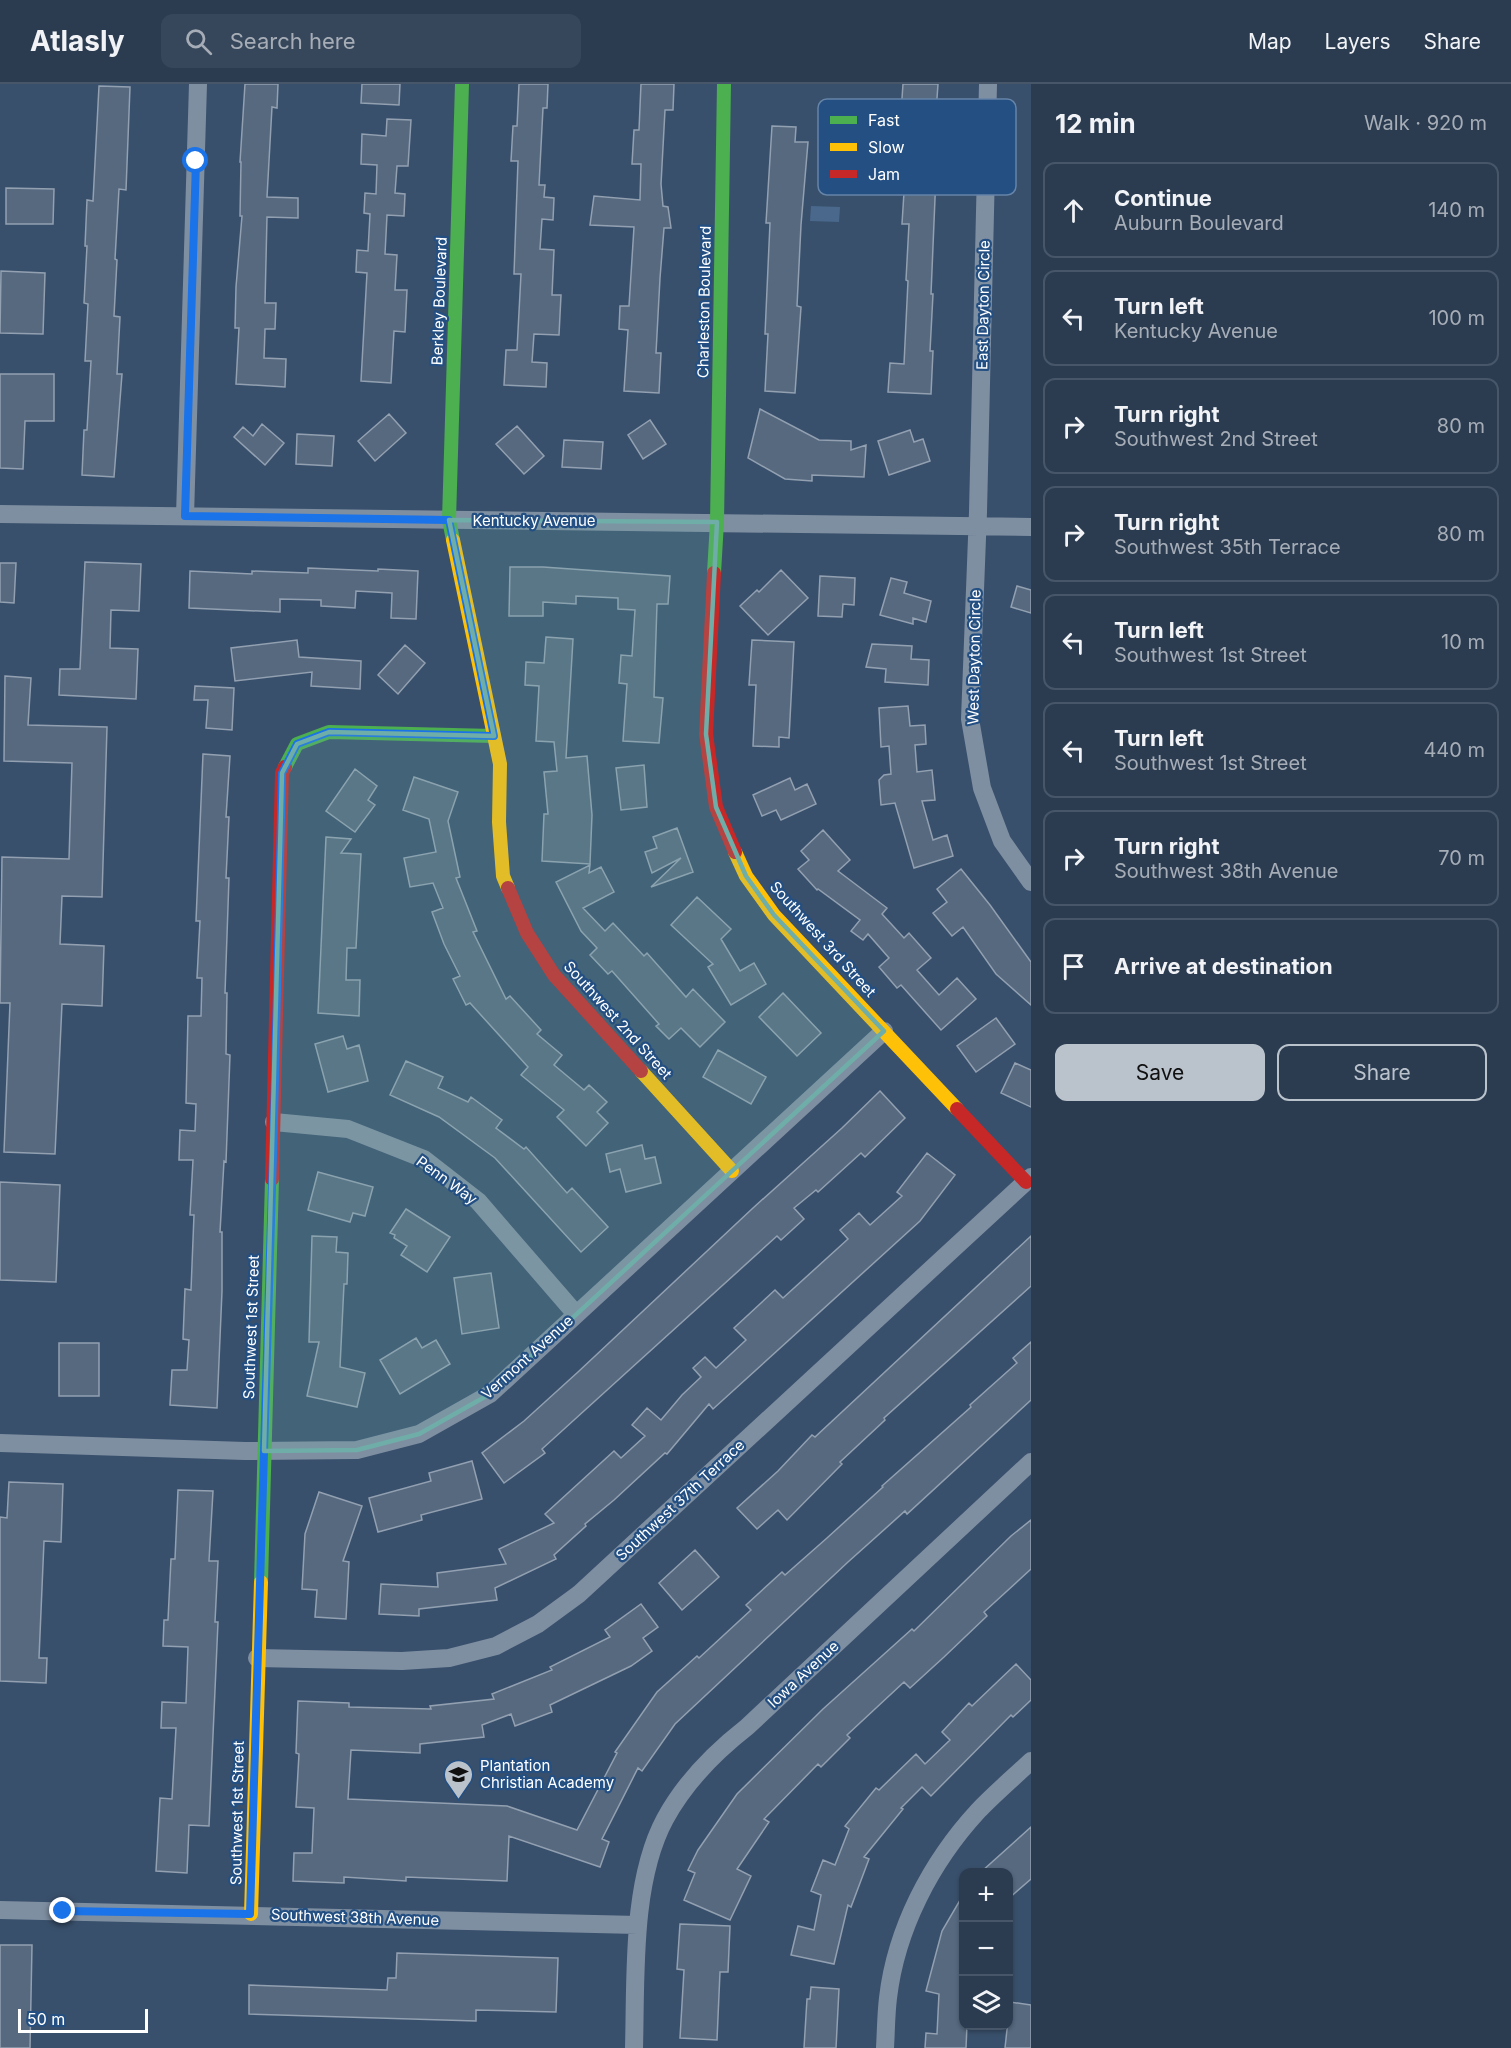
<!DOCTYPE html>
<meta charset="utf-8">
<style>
:root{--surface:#2b3c51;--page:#37475b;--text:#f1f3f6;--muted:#a6adb7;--line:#475668;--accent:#bac2cc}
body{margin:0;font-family:Inter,sans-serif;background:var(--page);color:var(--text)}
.controls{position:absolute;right:18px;bottom:18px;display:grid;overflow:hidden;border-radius:12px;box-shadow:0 2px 4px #0004}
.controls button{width:54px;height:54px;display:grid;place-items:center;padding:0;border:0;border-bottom:2px solid var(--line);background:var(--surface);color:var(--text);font:30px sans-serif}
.scale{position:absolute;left:18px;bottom:15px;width:130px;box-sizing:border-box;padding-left:6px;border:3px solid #fff;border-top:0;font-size:16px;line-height:21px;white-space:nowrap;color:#fff;-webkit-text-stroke:4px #234f82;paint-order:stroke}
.stop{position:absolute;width:18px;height:18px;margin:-14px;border:4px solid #1a73e8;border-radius:50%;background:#fff}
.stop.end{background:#1a73e8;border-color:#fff;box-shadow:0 2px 6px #0008}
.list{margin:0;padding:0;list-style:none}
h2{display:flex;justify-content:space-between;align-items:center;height:78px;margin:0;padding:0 24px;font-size:26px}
h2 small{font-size:20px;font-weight:400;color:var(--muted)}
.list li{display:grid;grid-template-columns:39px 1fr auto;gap:18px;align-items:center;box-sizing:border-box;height:96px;margin:0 12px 12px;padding:0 12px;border:2px solid var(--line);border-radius:12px}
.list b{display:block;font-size:22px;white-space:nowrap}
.list p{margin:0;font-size:20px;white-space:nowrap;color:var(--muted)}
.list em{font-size:20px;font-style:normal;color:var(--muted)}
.actions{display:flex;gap:12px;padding:18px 24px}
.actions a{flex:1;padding:14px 0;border:2px solid var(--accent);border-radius:12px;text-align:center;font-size:21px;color:var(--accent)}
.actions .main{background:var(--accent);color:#111}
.icon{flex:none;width:33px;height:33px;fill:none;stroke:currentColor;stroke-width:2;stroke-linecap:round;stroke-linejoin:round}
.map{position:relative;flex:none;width:1031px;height:1964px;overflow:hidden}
header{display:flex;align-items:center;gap:36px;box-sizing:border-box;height:84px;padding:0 30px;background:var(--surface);border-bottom:2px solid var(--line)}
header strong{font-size:28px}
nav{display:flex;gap:33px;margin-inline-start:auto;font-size:21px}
.search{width:420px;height:54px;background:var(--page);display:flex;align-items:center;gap:15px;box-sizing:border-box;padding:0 21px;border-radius:12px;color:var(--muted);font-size:22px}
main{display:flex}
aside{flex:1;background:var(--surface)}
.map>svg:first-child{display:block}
.water{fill:#49688c}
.building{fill:#56697f;stroke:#92a0b1;stroke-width:1.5}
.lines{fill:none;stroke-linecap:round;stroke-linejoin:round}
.street{stroke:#7f8fa2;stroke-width:18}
.fast{stroke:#4caf50;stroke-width:14}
.slow{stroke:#ffc107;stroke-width:14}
.jam{stroke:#c62828;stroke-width:14}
.route{stroke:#1a73e8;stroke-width:8}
.marked{fill:#6fada8;fill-opacity:0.2;stroke:#6fada8;stroke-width:4.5;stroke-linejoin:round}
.labels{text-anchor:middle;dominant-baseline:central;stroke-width:4.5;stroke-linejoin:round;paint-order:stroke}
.street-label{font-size:15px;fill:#fff;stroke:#234f82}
.poi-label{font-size:15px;fill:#fff;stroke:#234f82;text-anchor:start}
.key{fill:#234f82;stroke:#6584a8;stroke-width:1.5}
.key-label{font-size:16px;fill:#fff}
</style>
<header>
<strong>Atlasly</strong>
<div class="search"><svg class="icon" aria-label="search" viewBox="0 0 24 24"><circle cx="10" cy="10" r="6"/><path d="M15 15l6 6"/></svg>Search here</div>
<nav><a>Map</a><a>Layers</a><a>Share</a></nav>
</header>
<main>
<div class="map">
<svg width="1031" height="1964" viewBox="0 0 1031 1964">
<rect width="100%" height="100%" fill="#39506c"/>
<!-- water -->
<path class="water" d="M811,122L840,123L839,138L810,137Z"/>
<!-- building -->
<path class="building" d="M245,0H278L277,24L272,23L267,113L298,114V134L267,133L265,219H276L275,245H265L264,274L286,275L285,303L236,300L239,244H235L236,203L242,132H240L241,78H240Z
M362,0H400L399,21L361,19Z
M519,0H548L547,24H543L539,101H545L544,113L554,114L553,136L542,135L540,165L554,166L552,211H561L559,251L534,250L532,278L547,279L546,303L504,301L506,266H517L521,190H514L518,77H511L513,42H517Z
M641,0H674L673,26H665L661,100L663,122L668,123L671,144H664L660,194L656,269H661L659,309L624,307L628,246L619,245L620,222H629L634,143L590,141L594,112L640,116L641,80H632L634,46H639Z
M903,0H938L935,43H938L931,210H933L930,267H933L931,310L888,308L890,279L904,280L908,197L906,196L909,140H902L909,29H901Z
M99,2L130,3L126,106L119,105L115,175L117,176L114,232L120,233L117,290H122L114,393L82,391L84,346H87L91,277H85L88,220L84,219L87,162H85L87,116L93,117Z
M387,35L411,36L408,82H397L395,109L405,110L404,132L387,131L385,170L397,171L395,206H407L405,248L394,247L391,299L361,297L367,189L356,188L357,166L368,167L370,130L364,129L365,109L376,110L377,81L361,80L362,50L386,52Z
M772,42L796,43L795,58H808L801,141L797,222L801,223L795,309L765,307L768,250H765L770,139H766Z
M6,104L54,105L53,140H6Z
M1,187L45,189L43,250L0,249Z
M0,290H54V337H25L23,385L0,384Z
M760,325L819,356L851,357V366L866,361L864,393L812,391V397L785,395L748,374Z
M389,330L406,349L375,377L358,357Z
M650,336L666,360L643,375L628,351Z
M262,340L284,359L265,381L234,353L243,343L253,352Z
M517,342L544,372L524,390L496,360Z
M910,346L914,358L923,355L930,377L889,391L878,357Z
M297,350L334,352L332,382L296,380Z
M564,356L603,358L601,385L562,383Z
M85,478L141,480L139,527L111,526L110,564L138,565L136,615L59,611L60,585H80Z
M0,479H16L14,519L0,518Z
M510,483H543L670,492L668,520H657L654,613L663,614L659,659L623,657L627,600L619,599L621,571L632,572L635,526L618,525V514L576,512V520L543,518V532H509Z
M308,484L378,487V485L418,487L416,535L391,534L392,509L356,507L355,524L321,522V516L280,515V528L189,524L190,487L252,490V487L308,489Z
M781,486L808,514L768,551L740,522L757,506L759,508Z
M820,492L855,494L854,521L843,520L842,533L818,532Z
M891,494L907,498L904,509L931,517L926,538L913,534V540L880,531Z
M1017,502L1031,506V529L1011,523Z
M546,553L573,555L566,674L587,672L592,731L590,780L542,777L544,730H548L544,688L557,687L554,658L536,657L539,602L525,601L526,578L544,579Z
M297,556L299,573L361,577L360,605L311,602L312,588L235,597L231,564Z
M752,556L794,558L789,654L779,653V663L753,662L756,601H749Z
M872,560L912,562L911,575L929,576L928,601L885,598L886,585L866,583Z
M405,561L425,579L398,610L378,591Z
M5,592L31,594L28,641L107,643L102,813L62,812L60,860L104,862L102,922L62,920L55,1070L4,1068L10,919H0L2,773L69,775L72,679L4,677Z
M195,602L234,604L232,646L206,644L208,616H194Z
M908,622L910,642L925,641L926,660L915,661L917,688L932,686L935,716L922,717L933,756L947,751L953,772L914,784L895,719L881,721L879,696L884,691L891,690L889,662L881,663L879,624Z
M203,670L230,672L226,733H229L226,794H229L225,909H227L226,970L230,971L226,1078L224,1077L220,1148H222V1207L217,1324L170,1321L172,1286H187L189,1256L183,1255L185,1205L191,1206L194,1131H190L193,1076H179L180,1046L195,1047L196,1020L186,1019L188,932H201L202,894H197L200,837H196Z
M644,681L647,723L621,726L616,684Z
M355,685L377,702L368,716L375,721L355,748L326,727Z
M414,693L458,708L448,737L460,793L456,794L477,847L473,848L506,915L510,912L541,946L537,950L562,971L554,981L584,1006L589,1001L607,1018L597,1028L608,1039L586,1062L557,1033L564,1026L521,991L528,983L470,919L466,921L453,895L460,892L444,860L432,828L443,824L433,799L410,803L404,774L436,768L429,735L403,726Z
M790,694L795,706L807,700L816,720L781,736L776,726L762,732L753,711Z
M677,744L693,788L651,803L681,774L652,789L645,768L657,764L653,753Z
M823,746L850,776L838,787L887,824L882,830L904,854L909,849L931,874L917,886L939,911L957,894L976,915L941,946L901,901L897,904L879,883L889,874L868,850L863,856L851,847L860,836L818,805L817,806L798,785L809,776L801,767Z
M326,753L351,755L341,769L361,770L356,864H347L346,896H360L359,932L318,929Z
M590,781L589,789L601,783L614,808L583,824L605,847L613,839L644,872L647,869L686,913L693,905L725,938L700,963L681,944L669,955L656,942L659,940L612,887L608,890L590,871L597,864L581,847L556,798Z
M961,785L990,821L1031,878V921L996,890L963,843L952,852L933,829L947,818L937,805Z
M697,813L731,845L721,855L740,887L754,879L766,900L731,921L708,883L713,880L671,841Z
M783,909L821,949L797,972L759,933Z
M996,934L1015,960L976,988L957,962Z
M343,952L347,965L359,961L368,997L328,1008L315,960Z
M718,966L766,993L751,1020L703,993Z
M406,977L443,993L438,1004L468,1018L471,1013L502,1036L496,1044L524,1065L526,1063L567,1109L572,1104L608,1143L581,1168L495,1074L439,1033L390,1011Z
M1015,979L1031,986V1023L1001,1009Z
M880,1007L905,1034L865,1073L861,1069L818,1108L816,1106L794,1124L804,1135L781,1156L777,1152L542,1365L545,1369L504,1399L482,1369L524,1337L578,1288L753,1124L842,1044Z
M642,1061L645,1075L655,1073L661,1099L626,1108L620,1085L610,1088L606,1070Z
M927,1069L955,1091L920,1137L713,1325L709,1320L667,1370L665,1369L614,1416L585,1440L586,1442L554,1471L556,1475L495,1504L497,1516L419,1525V1532L379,1530L381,1500L438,1503L437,1489L506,1480L499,1465L554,1439L545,1430L614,1367L621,1374L645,1352L632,1341L647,1324L661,1336L682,1311L701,1293L693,1284L705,1273L716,1284L746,1256L734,1244L775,1206L783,1214L848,1155L840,1146L859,1129L870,1141L902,1112L897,1108Z
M318,1088L373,1103L365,1132L353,1129L350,1138L308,1126Z
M0,1098L60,1101L56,1198L0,1196Z
M406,1125L450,1153L427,1188L401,1171L407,1162L394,1154L395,1151L390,1149Z
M312,1152L337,1153L336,1168L348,1169L347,1200H344L340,1283L365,1289L357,1323L307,1312L319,1258H309Z
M1031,1152V1202L884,1334L885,1336L840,1378L842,1380L787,1436L778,1426L757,1445L737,1424L778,1387L812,1351L815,1353Z
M491,1189L499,1244L462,1250L454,1194Z
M416,1254L422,1264L436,1256L450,1280L400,1310L380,1276Z
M1031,1258V1316L907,1430L905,1427L848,1478L675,1640L642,1687L638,1684L602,1755L609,1758L600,1783L509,1752L507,1797L406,1793V1797L344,1793V1799L293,1797L294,1769H312L314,1724L296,1723L299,1670L296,1669L298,1617L349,1619V1623L431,1625L430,1622L494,1615L492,1610L552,1586L550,1583L610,1553L605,1546L641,1520L658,1543L643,1554L652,1567L631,1582L550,1621L552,1628L515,1642L511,1630L482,1641L484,1653L420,1660V1669L351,1666L348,1715L507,1722L577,1746L617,1669L615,1668L657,1608L697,1572L699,1574L751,1526L746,1521L782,1488L785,1491L827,1454L883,1403L882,1402L971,1323L970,1321L1017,1279L1013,1274Z
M59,1259H99V1312H59Z
M472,1377L482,1415L421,1431L422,1436L378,1448L369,1414L431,1397L429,1389Z
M9,1398L63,1400L61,1458L44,1457L39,1574H47L46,1599L0,1597V1433L7,1434Z
M178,1406L213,1407L209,1477H218L215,1538H218L209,1742L189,1741L187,1789L156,1787L160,1714L172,1715L176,1644H161L162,1618L186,1619L188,1563L163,1562L164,1536H168L171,1475H175Z
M319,1408L362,1422L343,1477L349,1478L346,1535L315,1533L317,1506L302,1505L305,1450Z
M1031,1436V1485L984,1528L987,1532L944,1573L910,1604L904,1598L847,1651L850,1654L821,1683L818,1680L764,1735L769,1738L737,1785L751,1792L730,1836L684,1816L695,1789L688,1786L698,1766L737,1710L823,1625L912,1545L914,1547L1011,1452Z
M695,1466L719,1493L682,1526L659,1499Z
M1016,1580L1031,1596V1616L1013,1633L1011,1631L931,1712L922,1703L901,1724L903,1725L864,1773L869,1775L851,1823L848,1821L834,1880L791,1871L798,1842L814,1846L821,1811L811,1807L823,1776L835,1781L849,1745L845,1742L876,1704L879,1706L916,1670L925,1680L950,1656L942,1648L969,1619L972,1622Z
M1031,1743V1795L1008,1815V1788H981Z
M963,1811V1941H967L966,1964H925L926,1949L937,1950L939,1910L926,1907L942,1847Z
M680,1840L730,1842L728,1888H720L717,1956L680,1954L684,1886L677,1885Z
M0,1861H32L30,1964H0Z
M397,1869L558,1874L556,1928L476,1926V1937L249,1930V1901L387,1906L388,1894H396Z
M811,1903L839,1905L836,1964H804L807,1915H810Z
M1010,1918L1031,1921V1964H1005Z"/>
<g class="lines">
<!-- street -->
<path class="street" d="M988,0L978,428L970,635L982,704L1002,757L1031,798
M0,430L1031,443
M185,432L198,0
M274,1038L348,1045L424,1075L478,1117L575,1229
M0,1359L245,1367L357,1366L419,1350L490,1310L884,947
M257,1574L402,1577L449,1574L496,1562L538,1540L579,1510L1031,1093
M0,1826L638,1841
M634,1964C636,1894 631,1798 665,1735C685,1698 715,1668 747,1643L1031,1378
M885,1964C886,1947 886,1930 888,1914C896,1845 931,1778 978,1727C994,1710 1013,1694 1031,1677"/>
<!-- fast -->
<path class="fast" d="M453,456L449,436L462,0
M714,489L717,438L724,0
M285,683L297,660L329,648L494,652
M261,1498L272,1095"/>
<!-- slow -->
<path class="slow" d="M453,456L500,680L499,738L503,792L508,804
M735,768L746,792L774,831L957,1025
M641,987L732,1087
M251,1830L261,1498"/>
<!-- jam -->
<path class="jam" d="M714,489L706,650L716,723L735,768
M508,804L527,849L554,891L641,987
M957,1025L1026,1098
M272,1095L282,689L285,683"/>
</g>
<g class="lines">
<!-- route -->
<path class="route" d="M63,1827L250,1830L274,1038L282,689L297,660L329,648L494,652L449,436L185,432L196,77"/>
</g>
<!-- marked area -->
<path class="marked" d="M449,436L717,438L706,650L716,723L746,792L774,831L884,947L490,1310L419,1350L357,1366L264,1367L282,689L297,660L329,648L494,652Z"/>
<!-- icons -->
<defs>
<symbol id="school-pin" viewBox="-11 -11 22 30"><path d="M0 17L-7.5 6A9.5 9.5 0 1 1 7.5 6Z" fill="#bac2cc" stroke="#234f82"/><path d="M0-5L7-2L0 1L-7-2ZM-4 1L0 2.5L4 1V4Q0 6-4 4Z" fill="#111"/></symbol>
</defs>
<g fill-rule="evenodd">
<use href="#school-pin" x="442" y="1674" width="33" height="45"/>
</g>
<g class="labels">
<!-- street labels -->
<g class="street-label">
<text transform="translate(439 217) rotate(-88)">Berkley Boulevard</text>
<text transform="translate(704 218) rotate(-89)">Charleston Boulevard</text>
<text transform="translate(983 221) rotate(-89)">East Dayton Circle</text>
<text x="534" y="436">Kentucky Avenue</text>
<text transform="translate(974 573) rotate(-89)">West Dayton Circle</text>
<text transform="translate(823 855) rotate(48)">Southwest 3rd Street</text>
<text transform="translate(618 936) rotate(48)">Southwest 2nd Street</text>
<text transform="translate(447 1096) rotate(36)">Penn Way</text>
<text transform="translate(251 1243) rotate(-88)">Southwest 1st Street</text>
<text transform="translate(527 1273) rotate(-42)">Vermont Avenue</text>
<text transform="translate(680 1416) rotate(-43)">Southwest 37th Terrace</text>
<text transform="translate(803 1590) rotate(-43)">Iowa Avenue</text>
<text transform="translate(237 1729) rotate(-89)">Southwest 1st Street</text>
<text transform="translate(355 1833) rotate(2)">Southwest 38th Avenue</text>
</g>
<!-- poi labels -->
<g class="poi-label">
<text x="480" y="1681">Plantation<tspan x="480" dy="17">Christian Academy</tspan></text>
</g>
</g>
<!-- legend -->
<rect x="818" y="15" width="198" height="96" rx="9" class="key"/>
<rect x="830" y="32" width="27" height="8" fill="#4caf50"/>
<rect x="830" y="59" width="27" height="8" fill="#ffc107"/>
<rect x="830" y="86" width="27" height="8" fill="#c62828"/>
<g class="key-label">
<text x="868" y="42">Fast</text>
<text x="868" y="69">Slow</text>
<text x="868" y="96">Jam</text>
</g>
</svg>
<div class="controls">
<button>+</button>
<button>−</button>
<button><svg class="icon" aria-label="layers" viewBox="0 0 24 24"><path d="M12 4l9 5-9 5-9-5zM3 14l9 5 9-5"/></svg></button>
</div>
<div class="scale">50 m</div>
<div class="stop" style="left:196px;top:77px"></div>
<div class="stop end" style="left:63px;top:1827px"></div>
</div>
<aside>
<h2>12 min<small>Walk · 920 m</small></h2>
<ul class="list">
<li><svg class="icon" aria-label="ahead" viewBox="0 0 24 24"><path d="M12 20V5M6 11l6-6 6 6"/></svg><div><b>Continue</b><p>Auburn Boulevard</p></div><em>140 m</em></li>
<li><svg class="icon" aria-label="left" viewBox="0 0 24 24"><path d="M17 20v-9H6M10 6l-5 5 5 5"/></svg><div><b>Turn left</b><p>Kentucky Avenue</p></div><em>100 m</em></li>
<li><svg class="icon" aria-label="right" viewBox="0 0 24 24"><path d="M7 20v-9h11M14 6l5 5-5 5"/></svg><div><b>Turn right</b><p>Southwest 2nd Street</p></div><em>80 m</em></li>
<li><svg class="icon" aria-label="right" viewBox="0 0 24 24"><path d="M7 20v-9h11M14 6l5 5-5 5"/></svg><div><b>Turn right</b><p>Southwest 35th Terrace</p></div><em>80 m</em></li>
<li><svg class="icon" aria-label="left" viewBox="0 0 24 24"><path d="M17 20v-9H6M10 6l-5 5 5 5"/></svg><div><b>Turn left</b><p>Southwest 1st Street</p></div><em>10 m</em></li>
<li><svg class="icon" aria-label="left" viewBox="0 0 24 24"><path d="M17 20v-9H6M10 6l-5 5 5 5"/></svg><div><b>Turn left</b><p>Southwest 1st Street</p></div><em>440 m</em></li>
<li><svg class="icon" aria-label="right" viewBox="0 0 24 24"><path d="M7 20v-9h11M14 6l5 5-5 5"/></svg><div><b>Turn right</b><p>Southwest 38th Avenue</p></div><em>70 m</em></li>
<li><svg class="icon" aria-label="arrive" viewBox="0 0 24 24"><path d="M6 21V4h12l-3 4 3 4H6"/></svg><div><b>Arrive at destination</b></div></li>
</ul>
<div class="actions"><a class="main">Save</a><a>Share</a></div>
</aside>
</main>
